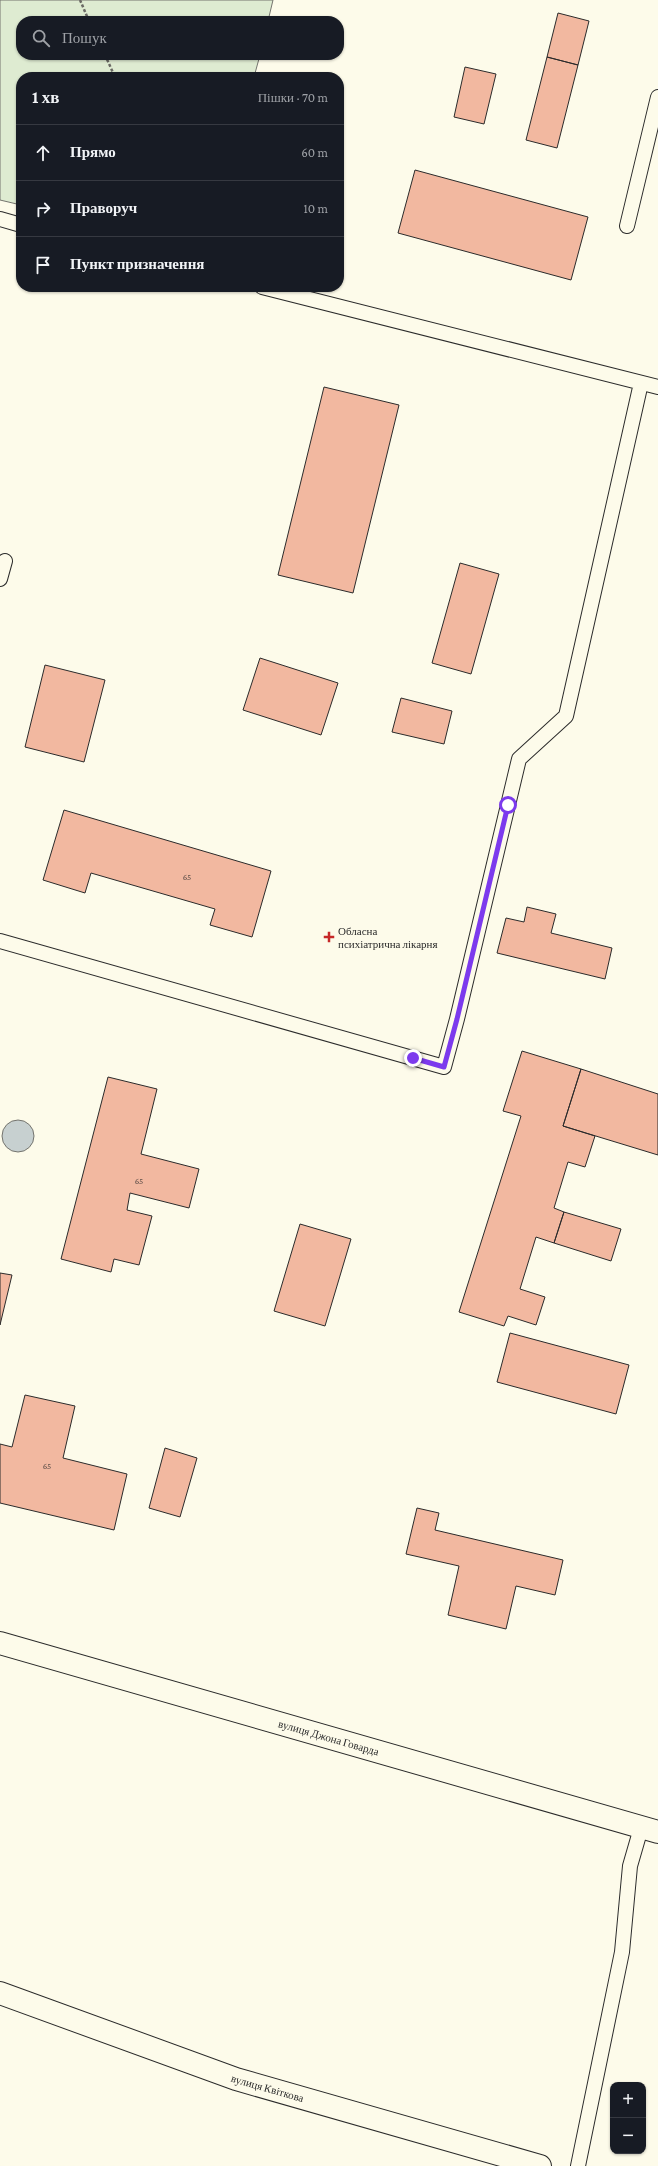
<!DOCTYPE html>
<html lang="uk">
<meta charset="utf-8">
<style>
:root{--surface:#171b24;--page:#20242c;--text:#f1f3f6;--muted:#9ea1a6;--line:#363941}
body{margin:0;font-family:"Crimson Pro",serif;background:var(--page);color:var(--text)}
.controls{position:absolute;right:12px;bottom:12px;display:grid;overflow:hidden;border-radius:8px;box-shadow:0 1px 3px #0004}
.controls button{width:36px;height:36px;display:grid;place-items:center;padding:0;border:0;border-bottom:1px solid var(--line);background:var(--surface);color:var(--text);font:20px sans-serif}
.stop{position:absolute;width:12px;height:12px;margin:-9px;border:3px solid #7c3aed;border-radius:50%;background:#fff}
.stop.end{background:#7c3aed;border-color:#fff;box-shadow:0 1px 4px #0008}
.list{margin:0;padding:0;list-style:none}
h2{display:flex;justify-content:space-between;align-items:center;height:52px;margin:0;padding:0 16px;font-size:17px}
h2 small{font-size:13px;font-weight:400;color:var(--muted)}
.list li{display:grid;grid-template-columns:26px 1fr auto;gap:12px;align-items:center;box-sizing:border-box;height:56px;padding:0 16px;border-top:1px solid var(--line)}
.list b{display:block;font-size:15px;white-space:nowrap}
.list em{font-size:13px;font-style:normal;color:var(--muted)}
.icon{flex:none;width:22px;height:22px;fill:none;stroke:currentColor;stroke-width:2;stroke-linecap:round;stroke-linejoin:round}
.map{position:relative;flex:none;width:658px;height:2166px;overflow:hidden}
.search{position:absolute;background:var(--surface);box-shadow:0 1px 3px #0004;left:16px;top:16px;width:328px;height:44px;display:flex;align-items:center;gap:10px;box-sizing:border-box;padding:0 14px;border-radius:16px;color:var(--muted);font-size:15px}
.panel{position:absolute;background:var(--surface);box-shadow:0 1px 3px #0004;left:16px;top:72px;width:328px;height:220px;border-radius:16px}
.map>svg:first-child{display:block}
.green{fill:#deebd1;stroke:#74746e}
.water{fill:#c7d0d0;stroke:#74746e}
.building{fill:#f2b8a0;stroke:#2b2b2b}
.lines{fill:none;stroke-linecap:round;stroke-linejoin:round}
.service-casing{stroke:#2b2b2b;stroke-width:16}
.minor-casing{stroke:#2b2b2b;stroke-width:24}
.path{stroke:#6a6964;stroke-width:2.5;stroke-dasharray:3 2;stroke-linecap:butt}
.service{stroke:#fdfbea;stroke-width:14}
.minor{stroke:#fdfbea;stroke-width:22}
.route{stroke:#7c3aed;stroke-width:5}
.poi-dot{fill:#c62828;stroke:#fdfbea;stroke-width:1.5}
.labels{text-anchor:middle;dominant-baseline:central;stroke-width:3;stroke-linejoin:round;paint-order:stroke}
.number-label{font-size:9px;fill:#5d4e48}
.poi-label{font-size:11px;fill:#2b2b2b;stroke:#fdfbea;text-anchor:start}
.street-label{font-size:11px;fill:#2b2b2b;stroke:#fdfbea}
</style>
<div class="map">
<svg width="658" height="2166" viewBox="0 0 658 2166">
<rect width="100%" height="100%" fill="#fdfbea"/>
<!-- green -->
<path class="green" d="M0,0H273L268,21H21V55H260L254,77H21V205L0,200Z"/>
<!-- water -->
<path class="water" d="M2 1136a16 16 0 1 1 32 0a16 16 0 1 1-32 0Z"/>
<!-- building -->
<path class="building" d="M558,13L589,21L578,65L547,57Z
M547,57L578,65L557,148L526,140Z
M465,67L496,74L484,124L454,117Z
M415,170L588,217L571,280L398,233Z
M324,387L399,405L353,593L278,575Z
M460,563L499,574L471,674L432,663Z
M260,658L338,683L321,735L243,710Z
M45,665L105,680L84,762L25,747Z
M401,698L452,711L444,744L392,732Z
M64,810L271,871L252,937L210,925L215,909L91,873L85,893L43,880Z
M527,907L556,914L551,933L612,948L605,979L497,953L506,918L524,922Z
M522,1051L581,1069L563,1126L595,1136L585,1167L568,1162L554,1208L564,1212L554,1243L536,1237L520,1289L545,1297L536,1325L508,1316L504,1326L459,1312L521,1116L503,1111Z
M581,1069L658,1094V1155L563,1126Z
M108,1077L157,1089L141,1154L199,1169L189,1208L130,1193L127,1210L152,1216L139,1265L114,1259L111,1272L61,1259Z
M564,1212L621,1229L611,1261L554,1243Z
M300,1224L351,1239L325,1326L274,1311Z
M0,1273L12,1275L0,1325Z
M510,1333L629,1365L616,1414L497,1382Z
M25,1395L75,1406L63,1458L127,1474L114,1530L0,1503V1444L12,1447Z
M165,1448L197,1458L180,1517L149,1508Z
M417,1508L439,1513L435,1530L563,1560L555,1595L516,1586L506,1629L448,1615L459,1566L406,1554Z"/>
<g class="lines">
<defs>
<path id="service" d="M0,219L21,225
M627,226L658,97
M262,287L658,387
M0,579L5,561
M0,941L444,1067L457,1019L519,759L566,716L641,383
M578,2166L622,1952L630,1866L641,1828"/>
<g id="minor">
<path id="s1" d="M0,1643L658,1832"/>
<path id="s2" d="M0,1993L236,2079L540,2166"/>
</g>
</defs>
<!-- service casing -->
<use href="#service" class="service-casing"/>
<!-- minor casing -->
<use href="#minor" class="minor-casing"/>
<!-- path -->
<path class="path" d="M80,0L89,21
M105,55L115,77"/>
<!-- service -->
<use href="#service" class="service"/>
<!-- minor -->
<use href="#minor" class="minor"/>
</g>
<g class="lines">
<!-- route -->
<path class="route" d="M413,1058L444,1067L457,1019L508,805"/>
</g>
<!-- markers -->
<path class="poi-dot" d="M327 931h4v4h4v4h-4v4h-4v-4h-4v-4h4z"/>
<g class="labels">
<!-- number labels -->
<g class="number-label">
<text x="187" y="877">65</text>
<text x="139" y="1181">65</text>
<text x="47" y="1466">65</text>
</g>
<!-- poi labels -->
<g class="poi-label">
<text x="338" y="931">Обласна<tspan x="338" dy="13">психіатрична лікарня</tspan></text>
</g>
<!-- street labels -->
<g class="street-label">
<text stroke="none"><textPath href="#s1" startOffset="342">вулиця Джона Говарда</textPath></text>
<text stroke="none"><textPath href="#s2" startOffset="284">вулиця Квіткова</textPath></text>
</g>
</g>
</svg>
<div class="controls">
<button>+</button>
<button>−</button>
</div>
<div class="stop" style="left:508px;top:805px"></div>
<div class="stop end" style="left:413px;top:1058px"></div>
<div class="search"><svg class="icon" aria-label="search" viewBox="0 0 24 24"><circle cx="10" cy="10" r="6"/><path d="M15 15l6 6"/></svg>Пошук</div>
<section class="panel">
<h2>1 хв<small>Пішки · 70 m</small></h2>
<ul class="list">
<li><svg class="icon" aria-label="ahead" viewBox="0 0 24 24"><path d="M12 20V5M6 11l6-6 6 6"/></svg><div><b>Прямо</b></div><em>60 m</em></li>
<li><svg class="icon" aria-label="right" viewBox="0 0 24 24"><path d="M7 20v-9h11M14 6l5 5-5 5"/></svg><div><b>Праворуч</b></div><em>10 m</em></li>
<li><svg class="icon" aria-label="arrive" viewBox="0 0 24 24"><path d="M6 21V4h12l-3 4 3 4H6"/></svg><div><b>Пункт призначення</b></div></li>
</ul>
</section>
</div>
